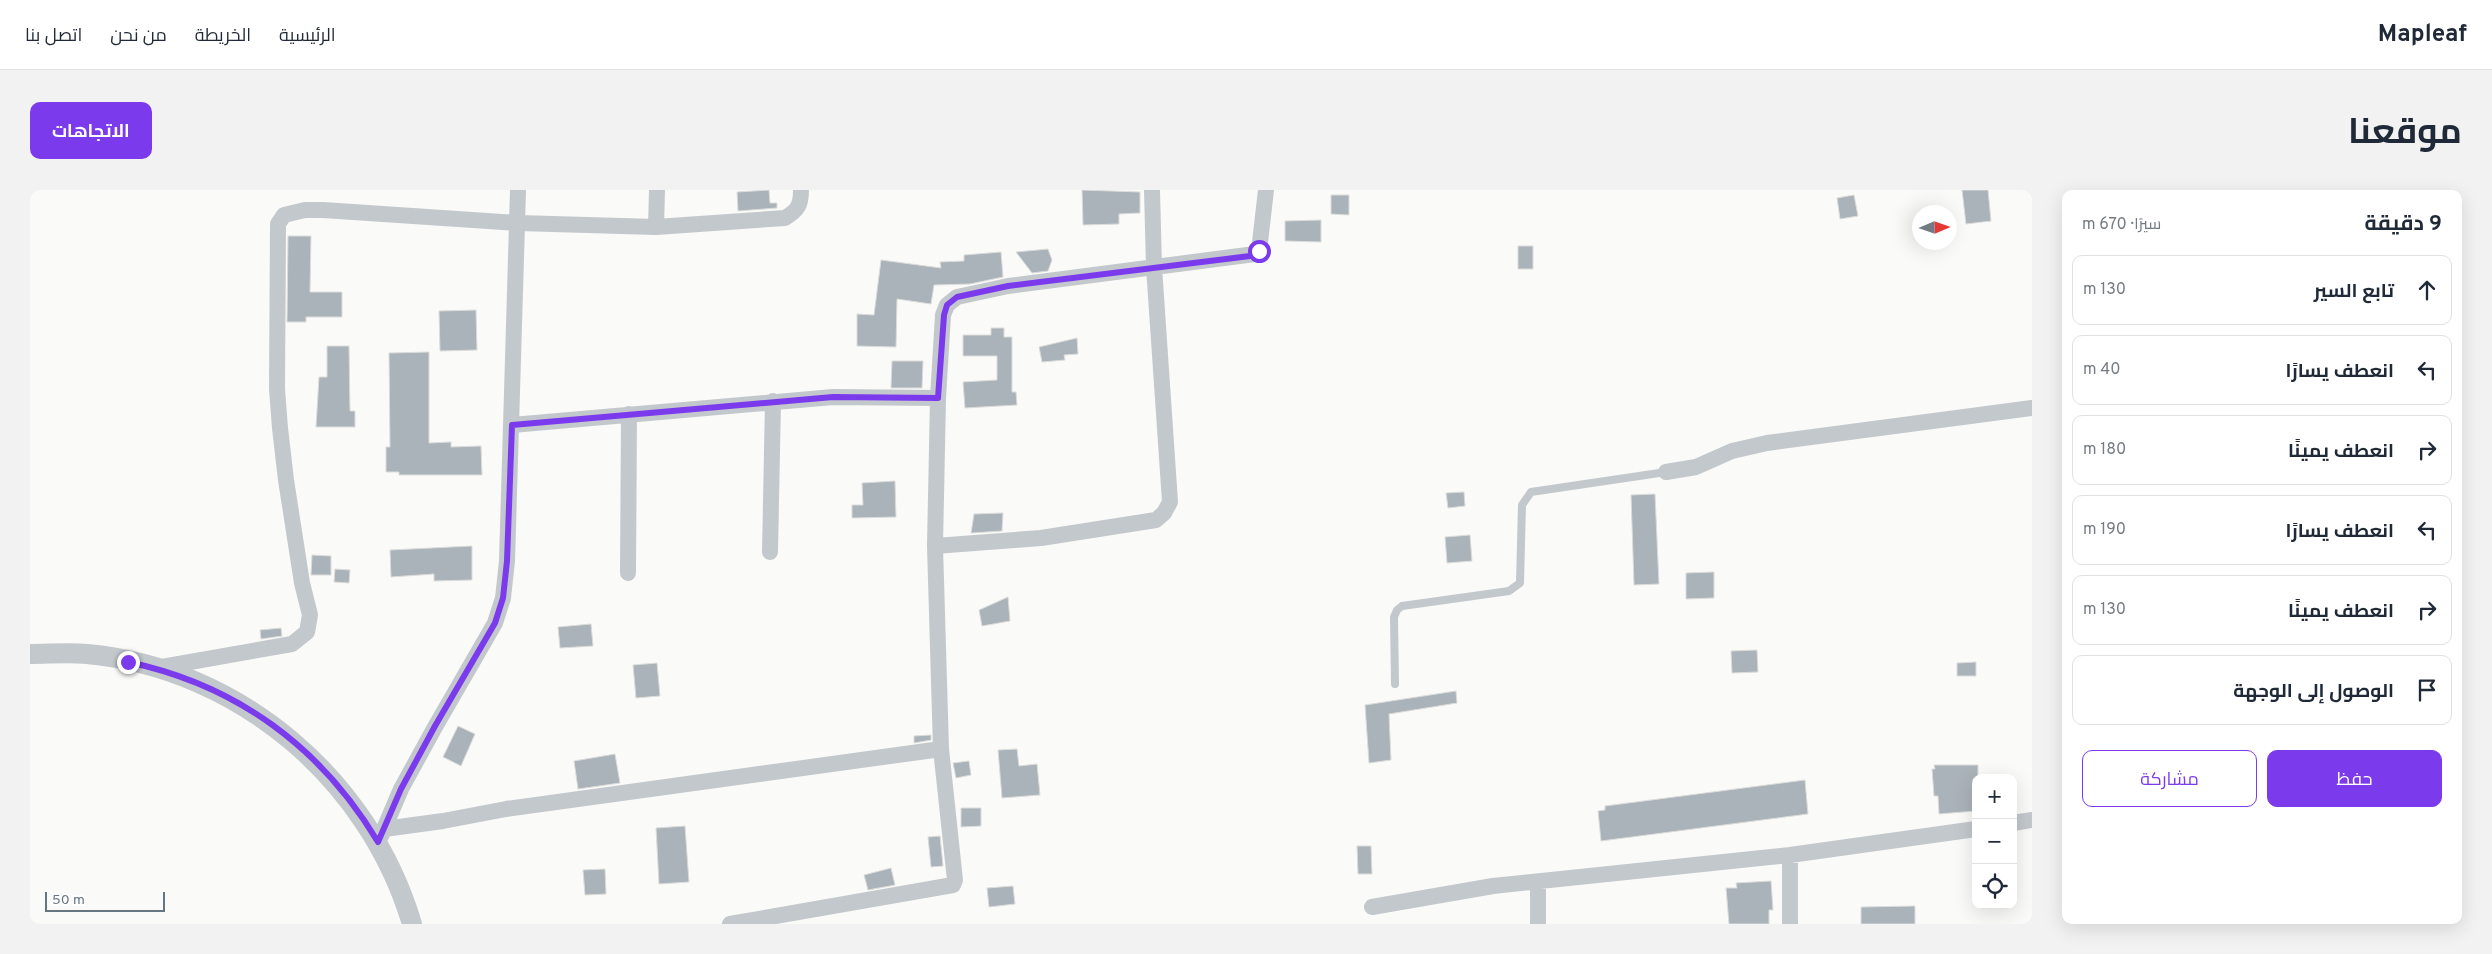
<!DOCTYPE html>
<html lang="ar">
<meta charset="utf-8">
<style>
:root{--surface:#fff;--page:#f2f2f3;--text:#1f2937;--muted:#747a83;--line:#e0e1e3;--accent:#7c3aed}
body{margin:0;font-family:Overpass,Cairo,sans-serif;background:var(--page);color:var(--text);direction:rtl}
.controls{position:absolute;right:15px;bottom:15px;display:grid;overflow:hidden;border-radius:10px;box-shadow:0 5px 20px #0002}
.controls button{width:45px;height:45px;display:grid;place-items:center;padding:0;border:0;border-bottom:1px solid var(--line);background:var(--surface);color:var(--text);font:25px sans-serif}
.compass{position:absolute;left:1882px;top:15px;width:45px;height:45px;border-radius:50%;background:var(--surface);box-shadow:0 5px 20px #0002;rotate:88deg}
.scale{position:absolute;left:15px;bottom:12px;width:120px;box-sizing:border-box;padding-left:5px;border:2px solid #657683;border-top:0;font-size:14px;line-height:18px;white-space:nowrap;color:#657683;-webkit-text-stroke:4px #fff;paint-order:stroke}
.stop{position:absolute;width:15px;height:15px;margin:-11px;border:4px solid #7c3aed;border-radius:50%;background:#fff}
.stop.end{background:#7c3aed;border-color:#fff;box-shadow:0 1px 5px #0008}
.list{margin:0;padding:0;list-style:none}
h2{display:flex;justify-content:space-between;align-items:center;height:65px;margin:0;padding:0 20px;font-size:21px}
h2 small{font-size:16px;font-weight:400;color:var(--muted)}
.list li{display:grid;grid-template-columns:32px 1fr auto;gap:15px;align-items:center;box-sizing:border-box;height:70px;margin:0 10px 10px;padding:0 10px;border:1px solid var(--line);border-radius:10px}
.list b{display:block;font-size:19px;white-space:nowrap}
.list em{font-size:16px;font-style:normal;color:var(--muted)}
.actions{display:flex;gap:10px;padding:15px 20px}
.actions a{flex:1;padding:11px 0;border:1px solid var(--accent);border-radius:10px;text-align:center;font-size:18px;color:var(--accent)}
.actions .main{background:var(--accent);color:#fff}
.icon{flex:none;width:28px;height:28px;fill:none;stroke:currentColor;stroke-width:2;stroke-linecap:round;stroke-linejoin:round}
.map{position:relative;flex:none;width:2002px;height:734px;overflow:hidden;direction:ltr;border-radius:10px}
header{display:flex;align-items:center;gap:30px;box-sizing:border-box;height:70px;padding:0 25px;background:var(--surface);border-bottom:1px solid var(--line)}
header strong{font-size:24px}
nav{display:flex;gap:28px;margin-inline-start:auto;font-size:18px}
.intro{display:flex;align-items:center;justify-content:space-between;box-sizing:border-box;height:120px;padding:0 30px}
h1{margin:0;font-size:35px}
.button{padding:12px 22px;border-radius:10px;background:var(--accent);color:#fff;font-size:18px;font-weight:700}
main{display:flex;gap:30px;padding:0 30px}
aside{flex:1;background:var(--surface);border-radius:10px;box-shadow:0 5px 20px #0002}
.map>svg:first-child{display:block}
.building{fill:#aab3b9;stroke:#dcdcda}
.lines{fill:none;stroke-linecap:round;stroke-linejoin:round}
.service{stroke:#c3c8cc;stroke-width:8}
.minor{stroke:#c3c8cc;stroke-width:16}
.tertiary{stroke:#c3c8cc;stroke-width:20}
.route{stroke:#7c3aed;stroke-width:6}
</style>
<header>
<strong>Mapleaf</strong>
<nav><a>الرئيسية</a><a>الخريطة</a><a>من نحن</a><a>اتصل بنا</a></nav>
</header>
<div class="intro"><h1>موقعنا</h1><a class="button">الاتجاهات</a></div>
<main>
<aside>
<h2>9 دقيقة<small>سيرًا · 670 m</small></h2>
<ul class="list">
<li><svg class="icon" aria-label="ahead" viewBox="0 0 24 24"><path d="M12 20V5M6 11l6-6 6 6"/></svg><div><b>تابع السير</b></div><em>130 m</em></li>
<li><svg class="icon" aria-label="left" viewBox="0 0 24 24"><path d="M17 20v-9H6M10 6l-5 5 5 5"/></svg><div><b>انعطف يسارًا</b></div><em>40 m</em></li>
<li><svg class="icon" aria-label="right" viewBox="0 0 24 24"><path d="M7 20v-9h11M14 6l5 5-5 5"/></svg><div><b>انعطف يمينًا</b></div><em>180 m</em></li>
<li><svg class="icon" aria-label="left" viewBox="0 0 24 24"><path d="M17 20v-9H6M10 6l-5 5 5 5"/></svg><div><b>انعطف يسارًا</b></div><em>190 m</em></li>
<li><svg class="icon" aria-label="right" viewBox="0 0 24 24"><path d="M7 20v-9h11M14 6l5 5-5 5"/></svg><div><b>انعطف يمينًا</b></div><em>130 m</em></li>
<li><svg class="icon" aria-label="arrive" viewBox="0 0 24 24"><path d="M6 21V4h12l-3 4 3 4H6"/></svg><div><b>الوصول إلى الوجهة</b></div></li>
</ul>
<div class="actions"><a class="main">حفظ</a><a>مشاركة</a></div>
</aside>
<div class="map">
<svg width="2002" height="734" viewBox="0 0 2002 734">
<rect width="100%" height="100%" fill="#fafaf8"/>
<!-- building -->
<path class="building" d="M739,0L740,13H747V18L708,21L707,2Z
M1052,0L1110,2V23L1089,24V34L1053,35Z
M1932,0H1958L1961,31L1936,34Z
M1301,5H1319V25L1301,24Z
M1824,5L1828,26L1810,29L1807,8Z
M1291,30V52L1255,51V31Z
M258,46H281L280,102H312V127H276V132H257Z
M1488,56H1503V79H1488Z
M1018,59L1022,70L1018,81L1002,83L986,62Z
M971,62L973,87L940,94L904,95L901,114L867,109L866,157L827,156V124L844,125L851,70L911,78L910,72L934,71V65Z
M446,120L447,160L410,161L409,121Z
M961,138H974V147H982V202H986L987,215L935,218L933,192L967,190V166H933V145H961Z
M1047,148L1048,164L1034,165L1035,170L1012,172L1009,157Z
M297,156H319L320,221H325V237H286L289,187H297Z
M399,162V253L421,252V257L451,256L452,285H369V282H356V257H360L359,163Z
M862,171H893L892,198H861Z
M865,291L866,327L822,328V315H833L832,293Z
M1434,302L1435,316L1418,318L1416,303Z
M1625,304L1629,394L1604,395L1601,305Z
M973,323L972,341L941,343L944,324Z
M1440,345L1442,371L1417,373L1415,347Z
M442,356V390L404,391V384L361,387L360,360Z
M282,365L301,366V385H281Z
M305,379L320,380L319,393L304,392Z
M1684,382V408L1656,409V383Z
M978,407L980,431L952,436L949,420Z
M561,434L563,456L530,458L528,437Z
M251,438L252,446L231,449L230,440Z
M1727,460L1728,482L1702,483L1701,461Z
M1946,472V486H1927V473Z
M627,473L630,506L606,508L603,475Z
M1426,501L1427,513L1359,524L1361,570L1339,573L1335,515Z
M428,536L445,544L431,576L413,567Z
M901,545V550L884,553V546Z
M987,559L989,576L1007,574L1010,605L972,608L968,560Z
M585,564L590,593L548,599L544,571Z
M939,571L941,585L926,588L923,573Z
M1904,575H1948V588L1943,589L1946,621L1909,624L1908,606H1904L1902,579H1905Z
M1775,590L1778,624L1571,651L1568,621L1575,620V616Z
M931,618H951V636L931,637Z
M655,636L659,692L629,694L626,638Z
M910,646L913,676L901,677L898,647Z
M1327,656H1341L1342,684H1328Z
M861,678L865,695L838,700L834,685Z
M575,679L576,704L555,705L553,680Z
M1741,691L1743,720H1739V734H1699L1696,698H1707L1706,693Z
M983,696L985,714L959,717L957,698Z
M1885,716V734H1831V717Z"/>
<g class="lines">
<!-- service -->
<path class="service" d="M1365,494L1364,427L1367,420L1372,416L1479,401L1490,393L1492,315L1501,302L1636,282"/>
<!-- minor -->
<path class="minor" d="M626,37L627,0
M482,235L803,207L908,208
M1636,282L1666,277L1702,261L1737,253L2002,218
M905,356L1011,348L1126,330L1134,323L1140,312L1124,77L1122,0
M740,362L743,211
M598,383L599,224
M126,478L262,454L277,442L280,425L272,393L256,290L250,238L247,199L248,34L254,25L275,20H293L488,33L626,37L755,28C768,20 771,15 771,0
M911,559L905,356L908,208L913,125L917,115L927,107L978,96L1225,64L1229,61L1236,0
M1983,633L2002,630
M354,639L413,631L476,619L911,559L925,690L923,695L700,734
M351,646L371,599L405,537L465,433L473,408L477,371L488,0
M1760,665V734
M1342,717L1463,696L1760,665L1946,639
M1508,734V692"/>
<!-- tertiary -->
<path class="tertiary" d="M0,464C19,464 38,462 57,464C209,478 339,589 382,734"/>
</g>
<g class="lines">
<!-- route -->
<path class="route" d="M98,472C207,495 291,557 348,652L371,599L405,536L465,433L473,408L477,371L482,235L803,207L908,208L914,125L917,115L927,107L978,96L1220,66L1229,61"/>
</g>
</svg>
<div class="controls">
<button>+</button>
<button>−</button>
<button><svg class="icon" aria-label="locate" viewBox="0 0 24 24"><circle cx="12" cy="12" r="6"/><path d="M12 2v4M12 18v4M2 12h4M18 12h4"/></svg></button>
</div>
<svg class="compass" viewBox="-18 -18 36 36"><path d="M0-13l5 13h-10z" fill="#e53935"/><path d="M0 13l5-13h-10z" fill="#747a83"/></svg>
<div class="scale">50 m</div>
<div class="stop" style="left:1229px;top:61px"></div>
<div class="stop end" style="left:98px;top:472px"></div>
</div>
</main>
